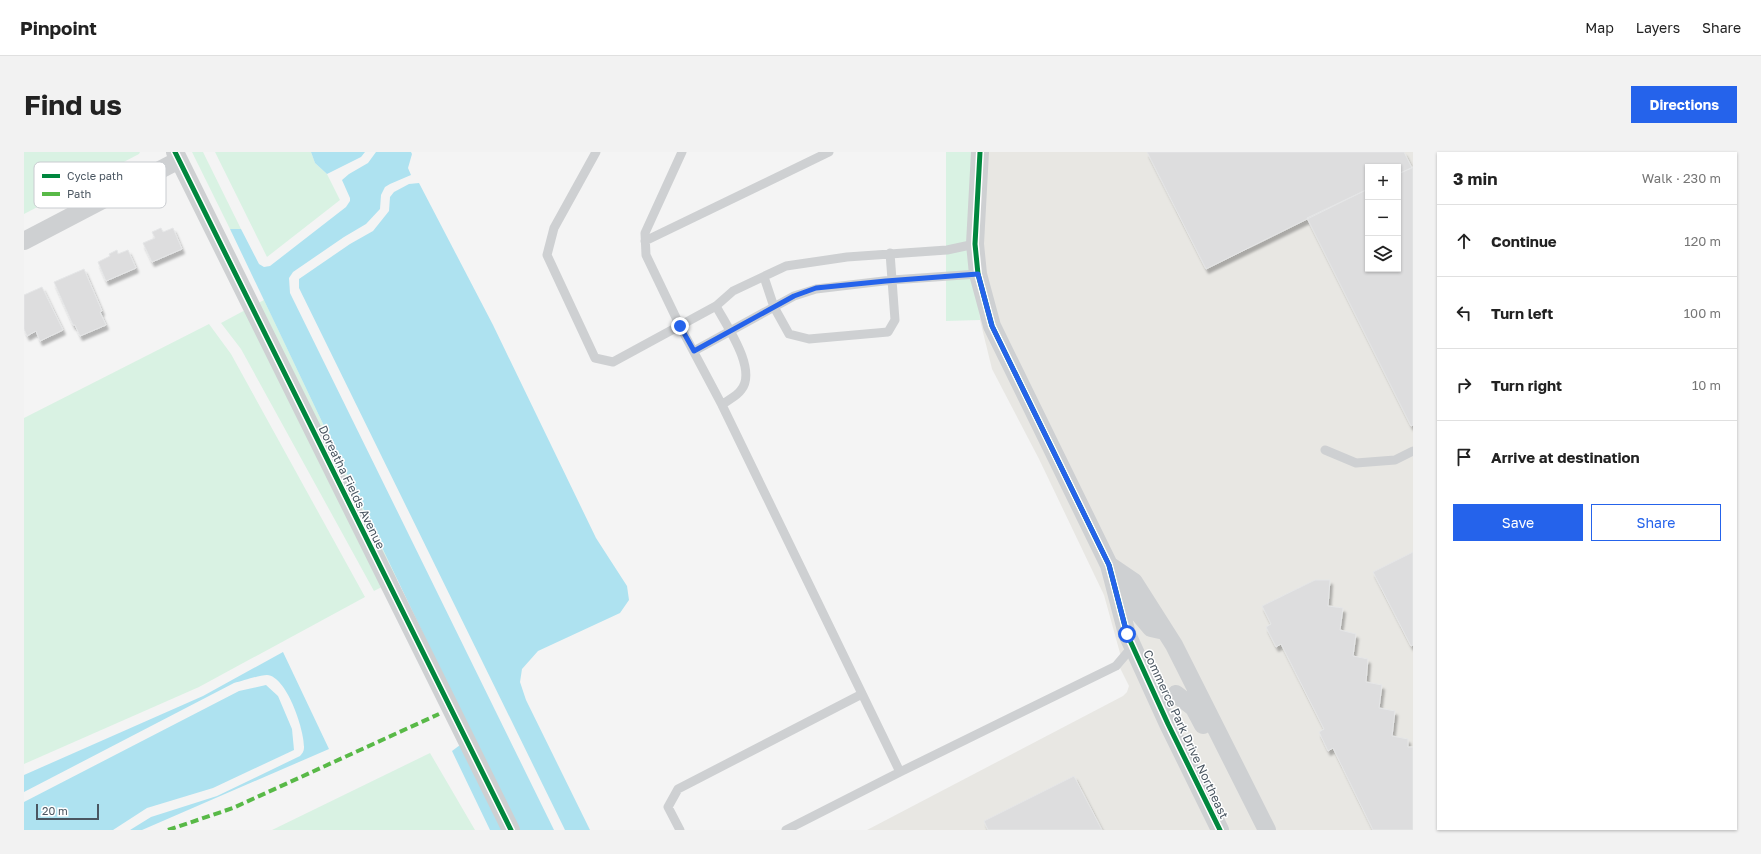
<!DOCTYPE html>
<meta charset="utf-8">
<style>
:root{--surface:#fff;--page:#f2f2f2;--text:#222;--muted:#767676;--line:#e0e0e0;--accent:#2563eb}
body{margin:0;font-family:"Golos Text",sans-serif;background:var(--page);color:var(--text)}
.controls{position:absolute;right:12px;top:12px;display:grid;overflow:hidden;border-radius:0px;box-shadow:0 1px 3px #0004}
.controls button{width:36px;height:36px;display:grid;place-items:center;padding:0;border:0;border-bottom:1px solid var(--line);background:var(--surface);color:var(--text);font:20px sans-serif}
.scale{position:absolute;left:12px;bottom:10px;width:63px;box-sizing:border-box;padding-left:4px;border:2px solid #4a5661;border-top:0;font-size:11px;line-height:14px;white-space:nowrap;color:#4a5661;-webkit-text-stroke:3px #fff;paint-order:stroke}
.stop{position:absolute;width:12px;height:12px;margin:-9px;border:3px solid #2563eb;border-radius:50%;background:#fff}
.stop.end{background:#2563eb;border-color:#fff;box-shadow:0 1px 4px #0008}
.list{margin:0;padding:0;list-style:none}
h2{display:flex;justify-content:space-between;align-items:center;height:52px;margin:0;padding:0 16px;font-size:17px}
h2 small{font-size:13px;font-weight:400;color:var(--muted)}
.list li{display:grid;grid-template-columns:26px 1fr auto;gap:12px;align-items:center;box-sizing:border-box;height:72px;padding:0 16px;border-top:1px solid var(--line)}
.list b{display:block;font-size:15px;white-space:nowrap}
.list em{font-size:13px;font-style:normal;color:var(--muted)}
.actions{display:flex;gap:8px;padding:12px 16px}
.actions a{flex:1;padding:9px 0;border:1px solid var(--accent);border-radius:0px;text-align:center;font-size:14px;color:var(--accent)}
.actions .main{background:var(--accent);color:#fff}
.icon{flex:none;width:22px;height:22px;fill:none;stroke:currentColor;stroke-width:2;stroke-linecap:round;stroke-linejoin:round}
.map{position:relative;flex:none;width:1389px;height:678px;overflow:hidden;border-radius:0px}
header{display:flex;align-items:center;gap:24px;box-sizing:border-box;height:56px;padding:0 20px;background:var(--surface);border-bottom:1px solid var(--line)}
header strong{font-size:19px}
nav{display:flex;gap:22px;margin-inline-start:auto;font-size:14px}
.intro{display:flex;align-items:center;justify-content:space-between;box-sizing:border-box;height:96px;padding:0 24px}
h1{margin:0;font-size:28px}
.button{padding:10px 18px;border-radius:0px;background:var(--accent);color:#fff;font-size:14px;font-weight:700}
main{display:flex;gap:24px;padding:0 24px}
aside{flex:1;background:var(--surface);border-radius:0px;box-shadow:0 1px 3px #0004}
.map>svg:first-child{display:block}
.commercial{fill:#e8e7e3;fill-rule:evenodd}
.green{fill:#d9f2e3}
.water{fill:#aee2f0}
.building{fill:#ddddde;stroke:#e5e6e7;filter:url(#shadow)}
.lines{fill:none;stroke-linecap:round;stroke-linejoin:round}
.service{stroke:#ced0d2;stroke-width:9}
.minor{stroke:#ced0d2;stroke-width:18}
.quiet{stroke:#58b947;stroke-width:4;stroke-dasharray:8 4;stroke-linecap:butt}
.cycleway-casing{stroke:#fff;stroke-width:8}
.cycleway{stroke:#00873e;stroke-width:5}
.route{stroke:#2563eb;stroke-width:5}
.labels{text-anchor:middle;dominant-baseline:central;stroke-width:3;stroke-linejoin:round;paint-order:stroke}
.street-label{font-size:12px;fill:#4a5661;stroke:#fff}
.key{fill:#fff;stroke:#c9ccd0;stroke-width:1}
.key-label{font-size:11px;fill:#4a5661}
</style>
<header>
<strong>Pinpoint</strong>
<nav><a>Map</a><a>Layers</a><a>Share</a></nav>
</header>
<div class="intro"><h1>Find us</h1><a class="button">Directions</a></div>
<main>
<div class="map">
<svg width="1389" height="678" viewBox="0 0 1389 678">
<defs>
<filter id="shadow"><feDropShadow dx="2.5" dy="4.5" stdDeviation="1" flood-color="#0004"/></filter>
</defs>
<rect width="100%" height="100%" fill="#f4f4f4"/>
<!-- commercial -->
<path class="commercial" d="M952,0H1389V678H843L1099,544L1103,540L1105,534L1095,514L1099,512L1080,443L1015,307L968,217L956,168L950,25ZM1344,15H1374V117H1344Z"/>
<!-- green -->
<path class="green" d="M0,0H116L115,2L0,62Z
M168,0H179L217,77H206Z
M191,0H287L291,11L303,22L316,48L243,105Z
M922,0H952L950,25L956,168L922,169Z
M240,148L373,427L350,439L217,197L197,171Z
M185,172L207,202L341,445L175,535L0,612V266Z
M406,601L451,678H248Z"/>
<!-- water -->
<path class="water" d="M287,0H341L337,5L303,22L291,11Z
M352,0H387L388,2L384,16L387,23L366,32L361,35L357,43L356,57L342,72L320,85L269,120L265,126L266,141L530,678H466L428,599L448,584L206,77H217L235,112L240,115L246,114L322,55L326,49V46L318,28L325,22L344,11Z
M395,31L469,173L572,386L603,434L605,448L596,461L514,499L498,517L496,530L502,548L566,678H541L275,136V127L326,92L349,79L365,59L366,45L370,40L385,32Z
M259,500L305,597L118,678H106L127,665L193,644L276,604C278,602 280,599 280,596C281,580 263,524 243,523C235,523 219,529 210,531L0,640V623L179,544Z
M242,533L254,544L268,577L270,598L189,636L123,656L89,678H0V650L215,539Z"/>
<!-- building -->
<path class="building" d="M1123,0H1380L1388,16L1374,22V15H1344V37L1182,117Z
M1389,15V273L1387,274L1283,66L1344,37V117H1374V22Z
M137,76L139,80L149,76L158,97L128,110L119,91L131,86L128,80Z
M93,98L94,102L104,98L112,116L82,129L74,110L86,104L85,102Z
M60,117L78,159L76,160L82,173L56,184L51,173H49L30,130Z
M18,135L39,178L16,189L12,179L3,184L0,177V143Z
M1389,400V493L1387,494L1349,420Z
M1291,428H1306L1304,454L1319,456L1316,478L1332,482L1329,504L1344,507L1342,530L1358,533L1355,556L1371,559L1368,584L1384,587V595H1389V678H1349L1309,596L1304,599L1295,580L1300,577L1257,492L1252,495L1242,475L1247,472L1238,454Z
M1050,624L1078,678H964L960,669Z"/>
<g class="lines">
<!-- service -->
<path class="service" d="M572,0L530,76L523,103L571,206L589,210L692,154L709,139L762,114L823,105L923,98L951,92
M658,0L621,81L622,103L656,174L698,253L876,620L1092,514L1109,494
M621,89L805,0
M740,125L750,155L765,182L785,187L864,180L871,168L866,101
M692,154C702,173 734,218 717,238C713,244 704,248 698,253
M670,199L770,144L792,137L868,128L954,122
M1301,298L1332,311L1371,308L1389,299
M656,678L644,655L654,637L838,542
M762,678L876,620"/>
<!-- minor -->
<path class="minor" d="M151,0L487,678
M956,0L951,92L954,122L968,174L1085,413L1103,482L1144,572L1196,678
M0,89L155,8
M1085,413L1110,430L1150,493L1243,678
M1097,432L1116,463L1127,476L1136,478
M1152,542L1170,556L1179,573"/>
<!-- quiet -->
<path class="quiet" d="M144,678L209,656L415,562"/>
<defs>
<path id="cycleway" d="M151,0L487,678
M956,0L951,92L954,122L968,174L1085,413L1103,482L1144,572L1196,678"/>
</defs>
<!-- cycleway casing -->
<use href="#cycleway" class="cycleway-casing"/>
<!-- cycleway -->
<use href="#cycleway" class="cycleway"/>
</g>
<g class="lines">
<!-- route -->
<path class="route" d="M656,174L670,199L770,144L792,136L862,129L954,122L968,174L1085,413L1103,482"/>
</g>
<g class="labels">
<!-- street labels -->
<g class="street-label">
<text transform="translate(328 335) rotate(64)">Doreatha Fields Avenue</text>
<text transform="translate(1162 582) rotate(65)">Commerce Park Drive Northeast</text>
</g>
</g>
<!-- legend -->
<rect x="10" y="10" width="132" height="46" rx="6" class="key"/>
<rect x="18" y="22" width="18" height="4" fill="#00873e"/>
<rect x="18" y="40" width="18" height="4" fill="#58b947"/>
<g class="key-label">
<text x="43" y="28">Cycle path</text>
<text x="43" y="46">Path</text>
</g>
</svg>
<div class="controls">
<button>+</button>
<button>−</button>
<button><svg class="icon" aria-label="layers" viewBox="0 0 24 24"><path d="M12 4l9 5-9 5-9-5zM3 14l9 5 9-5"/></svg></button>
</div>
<div class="scale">20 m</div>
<div class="stop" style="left:1103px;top:482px"></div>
<div class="stop end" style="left:656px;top:174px"></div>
</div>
<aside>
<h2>3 min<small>Walk · 230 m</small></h2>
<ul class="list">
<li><svg class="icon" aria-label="ahead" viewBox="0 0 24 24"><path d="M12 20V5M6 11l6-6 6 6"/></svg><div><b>Continue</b></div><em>120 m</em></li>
<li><svg class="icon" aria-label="left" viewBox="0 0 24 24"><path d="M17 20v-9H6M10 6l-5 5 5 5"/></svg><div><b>Turn left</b></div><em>100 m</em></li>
<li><svg class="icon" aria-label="right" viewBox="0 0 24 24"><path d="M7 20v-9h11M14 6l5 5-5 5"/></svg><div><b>Turn right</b></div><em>10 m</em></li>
<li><svg class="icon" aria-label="arrive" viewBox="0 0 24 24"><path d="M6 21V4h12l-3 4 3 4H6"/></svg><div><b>Arrive at destination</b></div></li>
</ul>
<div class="actions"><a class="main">Save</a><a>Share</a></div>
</aside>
</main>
